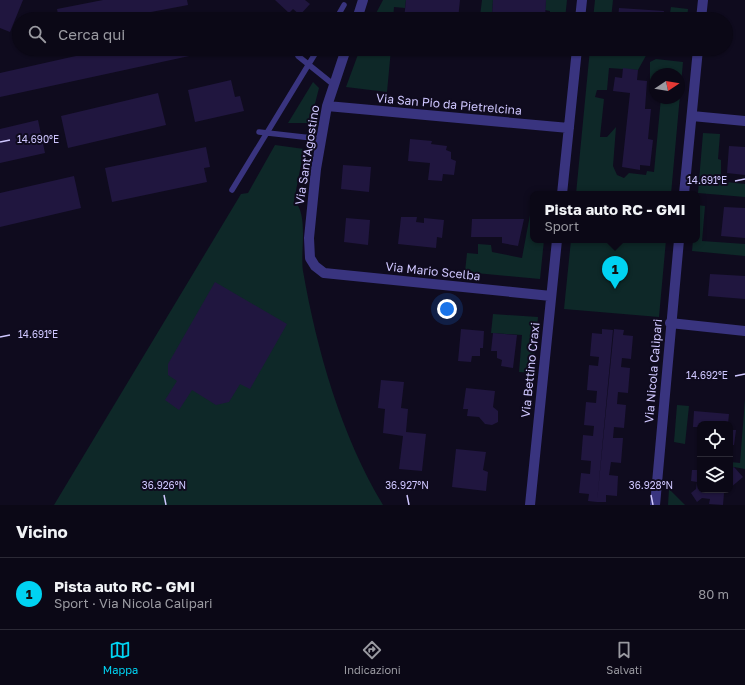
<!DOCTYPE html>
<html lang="it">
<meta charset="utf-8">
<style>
:root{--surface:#0b0816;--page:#191623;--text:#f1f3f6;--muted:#9a9aa1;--line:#2b2935;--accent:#00d3f2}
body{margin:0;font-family:"Golos Text",sans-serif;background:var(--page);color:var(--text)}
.controls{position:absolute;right:12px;bottom:12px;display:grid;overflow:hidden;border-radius:8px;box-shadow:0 1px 3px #0004}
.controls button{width:36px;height:36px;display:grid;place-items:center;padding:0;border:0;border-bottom:1px solid var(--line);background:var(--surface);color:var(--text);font:20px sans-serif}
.compass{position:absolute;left:649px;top:68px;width:36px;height:36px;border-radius:50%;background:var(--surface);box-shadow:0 1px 3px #0004;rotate:78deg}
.you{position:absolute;left:447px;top:309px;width:14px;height:14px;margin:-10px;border:3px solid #fff;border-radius:50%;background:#1a73e8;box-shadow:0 0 0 6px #1a73e833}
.badge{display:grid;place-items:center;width:26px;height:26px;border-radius:50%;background:var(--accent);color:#111;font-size:13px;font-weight:700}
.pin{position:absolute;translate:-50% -33px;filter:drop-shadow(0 1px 2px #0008)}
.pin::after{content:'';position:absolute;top:21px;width:14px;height:12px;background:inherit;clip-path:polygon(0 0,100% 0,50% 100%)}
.popup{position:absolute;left:530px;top:191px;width:170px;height:52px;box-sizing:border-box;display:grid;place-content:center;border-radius:8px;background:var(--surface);filter:drop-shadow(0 1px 3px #0005);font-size:13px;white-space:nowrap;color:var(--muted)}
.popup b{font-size:15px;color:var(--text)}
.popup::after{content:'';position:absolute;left:50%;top:100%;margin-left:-8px;border:8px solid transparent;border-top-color:var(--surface)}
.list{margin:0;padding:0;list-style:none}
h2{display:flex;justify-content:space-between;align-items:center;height:52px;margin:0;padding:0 16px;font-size:17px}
h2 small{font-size:13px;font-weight:400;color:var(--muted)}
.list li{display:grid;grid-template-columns:26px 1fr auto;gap:12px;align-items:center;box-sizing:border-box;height:72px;padding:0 16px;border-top:1px solid var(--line)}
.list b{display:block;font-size:15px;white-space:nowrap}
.list p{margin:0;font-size:13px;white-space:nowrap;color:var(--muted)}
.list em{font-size:13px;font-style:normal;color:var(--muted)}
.icon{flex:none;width:22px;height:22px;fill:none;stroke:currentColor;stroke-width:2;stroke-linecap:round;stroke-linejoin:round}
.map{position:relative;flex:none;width:745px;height:505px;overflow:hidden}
.search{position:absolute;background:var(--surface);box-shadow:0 1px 3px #0004;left:12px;right:12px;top:12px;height:44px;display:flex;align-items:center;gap:10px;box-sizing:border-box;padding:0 14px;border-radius:22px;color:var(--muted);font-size:15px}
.sheet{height:124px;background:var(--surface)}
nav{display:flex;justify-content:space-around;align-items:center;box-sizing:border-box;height:56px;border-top:1px solid var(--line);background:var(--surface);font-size:11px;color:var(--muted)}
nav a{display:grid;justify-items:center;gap:2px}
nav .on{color:var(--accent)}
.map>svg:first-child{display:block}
.green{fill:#0e2828}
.building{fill:#20163f}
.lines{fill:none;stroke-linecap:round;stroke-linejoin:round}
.service{stroke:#39347f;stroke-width:5.5}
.minor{stroke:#39347f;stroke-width:10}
.ticks{fill:none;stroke:#cfc7ff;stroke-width:1.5}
.labels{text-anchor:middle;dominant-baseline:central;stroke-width:4;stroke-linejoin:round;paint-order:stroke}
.street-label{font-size:12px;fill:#cfc7ff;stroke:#0f0b1e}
.ticks-label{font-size:10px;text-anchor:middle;fill:#cfc7ff;stroke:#0f0b1e;stroke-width:4;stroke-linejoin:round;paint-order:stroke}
</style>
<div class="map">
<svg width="745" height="505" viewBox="0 0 745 505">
<rect width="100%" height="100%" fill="#0f0b1e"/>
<!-- green -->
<path class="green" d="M383,0H406L405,8L394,7L393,19H373Z
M482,0H493L492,17L480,16Z
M546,0H567L565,19H550V11L545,10Z
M595,0H613L611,19H593Z
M671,7L688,9L687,19H669Z
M360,49H391L387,92L346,87Z
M590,49H684V53L649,50L638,70L609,68L607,90H597L595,97L604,99L600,137H607L616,127L613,166L617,175L624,178L629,173L646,175L647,171L654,172L661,98H679V74H655V83H650V62L656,59L683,62L671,194H576Z
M313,82L319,88L310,123H288Z
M703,133L720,134L718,159L721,160V176L727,177L726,182L745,184V197L698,193Z
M275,145L304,149L294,201C309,213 300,253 303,271C317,351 341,435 383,505H54L241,194L248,193Z
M697,205L705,206L702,241L745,244V256L692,251L693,240H697Z
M530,215L533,216V240H544L540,279L465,272L467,253L478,254V244L491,245L492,252L522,258Z
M571,240H666L659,317L564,309Z
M493,314L538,317L533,373L519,372L522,335L491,333Z
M745,399V469L734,467L730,469V462L740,463Z
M677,405L689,406L685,444L674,442Z
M669,489L685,505H668Z"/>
<!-- building -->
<path class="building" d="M0,0H23L10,32L0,28Z
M103,0H187L188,5L114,19H59L57,9Z
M275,0H305L310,4L300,15L293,9L289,13Z
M406,0H460L458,19H404Z
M493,0H546L545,19L492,17Z
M619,8L664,11L663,19H618Z
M107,49L217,50L0,97V73Z
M623,68L638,70L637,80L647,81L645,109H651L648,139L653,140L650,166L640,165V170L622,167L630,93L613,91L615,77L622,78Z
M231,80L235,97L240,96L244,111L195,122L188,90Z
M158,93L166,125L68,148L61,116Z
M38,120L45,153L0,163V129Z
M410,139L432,141L431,144L447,146L446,150L451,152V159L456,161L454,175L443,174L442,181L428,180L430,163L408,161Z
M729,146L745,147V175L727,173Z
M206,147L210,167L204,168L207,182L112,202L105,168Z
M343,165L371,167L369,192L341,189Z
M74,176L81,208L0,227V193Z
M724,207L745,208V238L721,236Z
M401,217H417L416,222L424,223V218L444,220L442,238L437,237L436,248L398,244Z
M346,218L370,220L368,245L344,242Z
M472,219H524L518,246L502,243V237H471Z
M710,274L745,276V299L708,296Z
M215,282L287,324L250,389L240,384L229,402L216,405L192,390L179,410L165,400L177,381L168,375V364Z
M461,329L484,331L483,348H480V356H472L471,362L458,361Z
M602,329L613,330L597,502L588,501L589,494L579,493L581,473L590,474L591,461L581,460L583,435L593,436L594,426L584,425L586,402L596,403L597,391L587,390L589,365L598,366L599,357L590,356L592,333L602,334Z
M614,329L624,330L623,335L633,336L631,359L622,358L621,367L630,368L628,393L618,392L617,404L626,405L624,428L614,427L613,438H623L621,463L611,462L609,475L618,476L617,496L606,495V502H597Z
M493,333L517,335L513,368L501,366L502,360L497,358V351H491Z
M381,380L404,382L401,408L408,409L406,432L426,434L422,471L399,469L403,436L383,433L385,409L378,408Z
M466,388L495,391L493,407L498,411V422L492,425L485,424L479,417L467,416L468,409H463Z
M694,411L729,414L728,424H700V442H697L698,427H693Z
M730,430H736L734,445H730Z
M456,449L486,452L483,470L488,472L486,491L452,487Z
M734,467L743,477L730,488V469Z
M692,470H700V490H728L724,493L723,505L709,504L710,499L702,498L697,502L691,493L696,489L697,482L691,481Z"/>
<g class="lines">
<!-- service -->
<path class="service" d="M336,19L344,5
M298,56L334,85
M259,132L321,139
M232,190L318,49"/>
<!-- minor -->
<path class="minor" d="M357,19L363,0
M580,19L582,0
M701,19L703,0
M346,49L327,106L316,169L309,238L310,258L315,266L324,273L551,296
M327,106L569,128
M692,116L745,121
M562,194L577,49
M684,194L698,49
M670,323L745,331
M530,505L557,240
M655,505L679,240"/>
</g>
<!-- ticks -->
<path class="ticks" d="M0,142L10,140M735,181L745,179M0,337L10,335M735,376L745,374M164,495L166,505M407,495L409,505M651,495L653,505"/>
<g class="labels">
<!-- street labels -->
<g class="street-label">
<text transform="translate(449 104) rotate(5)">Via San Pio da Pietrelcina</text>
<text transform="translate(307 155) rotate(-81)">Via Sant'Agostino</text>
<text transform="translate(433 271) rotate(6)">Via Mario Scelba</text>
<text transform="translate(530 370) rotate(-84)">Via Bettino Craxi</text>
<text transform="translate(653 371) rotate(-85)">Via Nicola Calipari</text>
</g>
</g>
<g class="ticks-label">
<text x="38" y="143">14.690°E</text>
<text x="707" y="184">14.691°E</text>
<text x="38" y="338">14.691°E</text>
<text x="707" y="379">14.692°E</text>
<text x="164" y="489">36.926°N</text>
<text x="407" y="489">36.927°N</text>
<text x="651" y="489">36.928°N</text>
</g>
</svg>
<div class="controls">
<button><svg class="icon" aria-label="locate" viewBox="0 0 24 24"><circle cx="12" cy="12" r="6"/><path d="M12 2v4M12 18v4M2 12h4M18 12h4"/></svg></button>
<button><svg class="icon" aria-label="layers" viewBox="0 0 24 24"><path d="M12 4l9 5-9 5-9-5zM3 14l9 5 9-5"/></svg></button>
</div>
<svg class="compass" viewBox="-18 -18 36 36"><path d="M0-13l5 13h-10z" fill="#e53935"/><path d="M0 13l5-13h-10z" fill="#9a9aa1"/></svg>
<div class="you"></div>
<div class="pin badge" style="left:615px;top:289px">1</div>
<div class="popup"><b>Pista auto RC - GMI</b>Sport</div>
<div class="search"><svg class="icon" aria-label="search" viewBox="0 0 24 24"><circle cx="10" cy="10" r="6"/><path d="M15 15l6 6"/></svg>Cerca qui</div>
</div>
<section class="sheet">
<h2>Vicino<small></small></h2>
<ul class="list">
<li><span class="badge">1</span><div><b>Pista auto RC - GMI</b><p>Sport · Via Nicola Calipari</p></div><em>80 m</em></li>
</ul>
</section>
<nav>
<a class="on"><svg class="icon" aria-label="map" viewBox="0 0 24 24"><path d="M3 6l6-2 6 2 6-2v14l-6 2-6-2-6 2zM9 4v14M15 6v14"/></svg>Mappa</a>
<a><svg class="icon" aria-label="directions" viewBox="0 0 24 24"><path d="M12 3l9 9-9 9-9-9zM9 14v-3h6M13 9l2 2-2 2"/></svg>Indicazioni</a>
<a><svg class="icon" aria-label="saved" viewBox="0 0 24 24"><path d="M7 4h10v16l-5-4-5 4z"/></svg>Salvati</a>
</nav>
